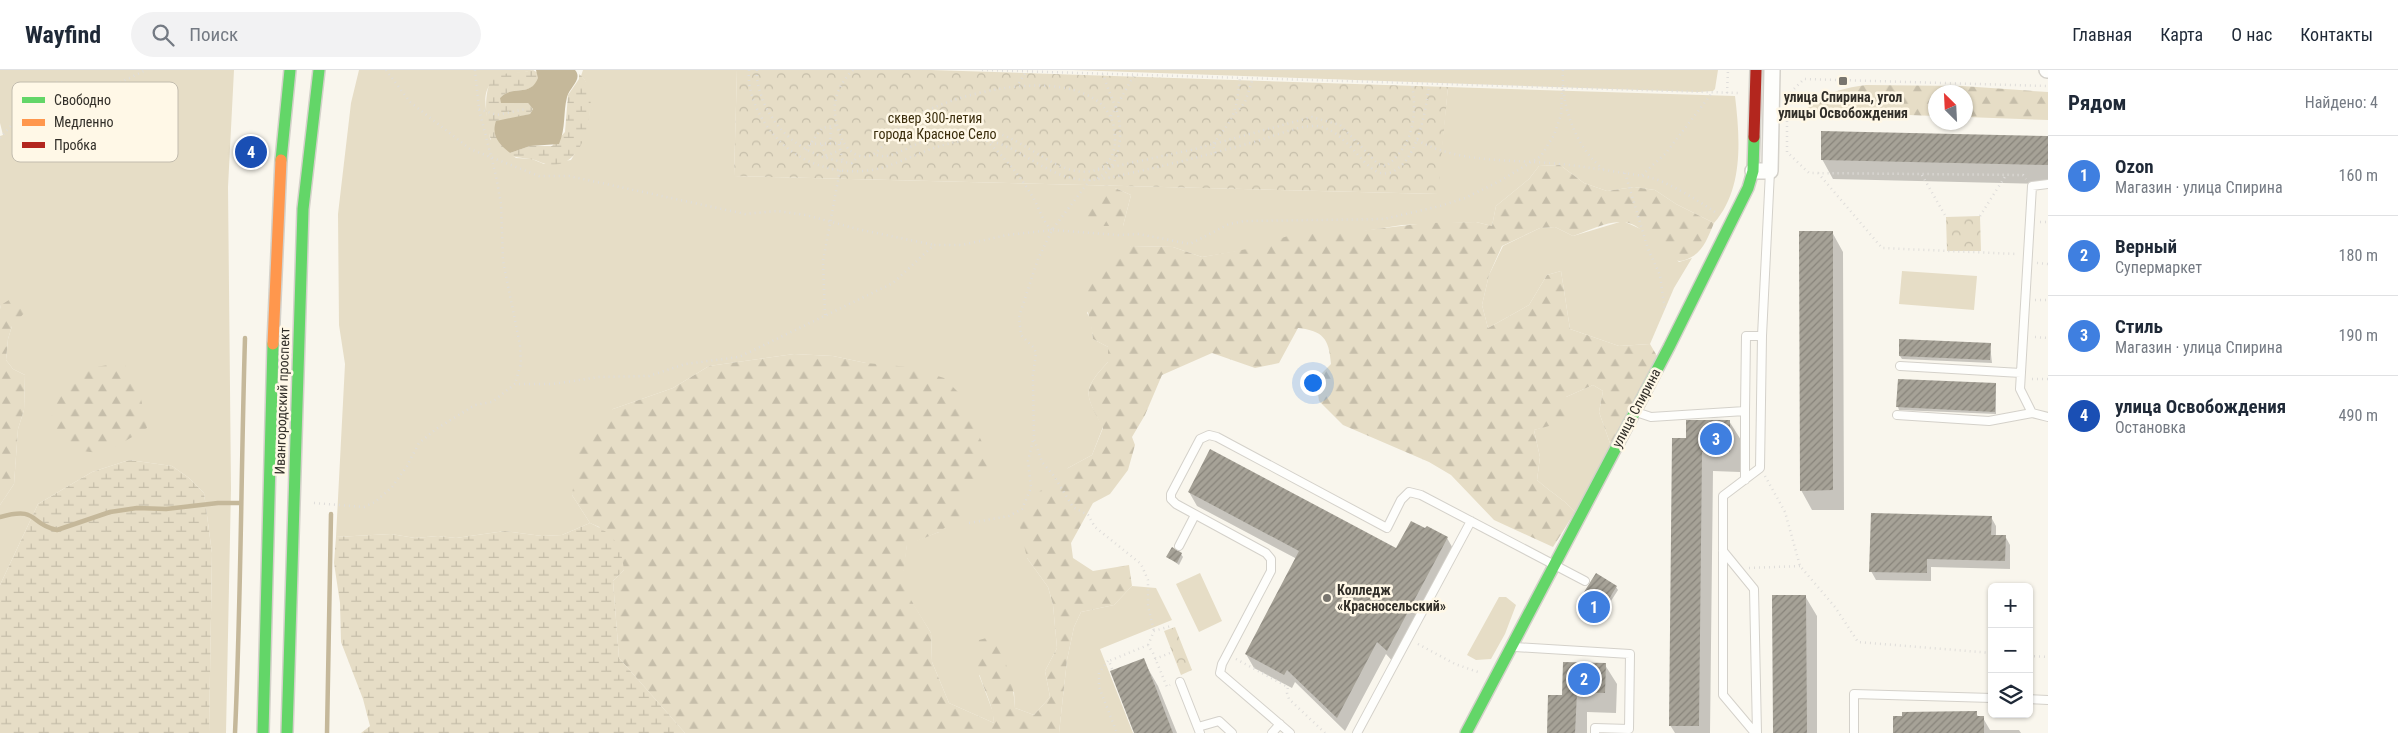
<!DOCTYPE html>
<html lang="ru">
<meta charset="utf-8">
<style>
:root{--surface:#fff;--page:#f2f2f3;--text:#1f2937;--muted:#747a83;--line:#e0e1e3;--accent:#2563eb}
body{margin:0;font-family:"Roboto Condensed",sans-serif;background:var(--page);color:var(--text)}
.controls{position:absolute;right:15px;bottom:15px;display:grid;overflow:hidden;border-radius:8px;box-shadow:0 1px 4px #0004}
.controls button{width:45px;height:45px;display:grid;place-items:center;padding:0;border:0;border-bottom:1px solid var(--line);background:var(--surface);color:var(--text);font:25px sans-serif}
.compass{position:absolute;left:1928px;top:15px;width:45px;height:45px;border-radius:50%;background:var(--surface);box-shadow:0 1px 4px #0004;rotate:336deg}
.you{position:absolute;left:1312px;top:312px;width:18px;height:18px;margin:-12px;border:4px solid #fff;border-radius:50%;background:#1a73e8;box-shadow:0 0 0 8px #1a73e833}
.badge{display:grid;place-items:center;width:32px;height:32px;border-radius:50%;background:var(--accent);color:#fff;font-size:16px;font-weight:700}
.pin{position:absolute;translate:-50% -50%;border:2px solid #fff;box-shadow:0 1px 5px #0006}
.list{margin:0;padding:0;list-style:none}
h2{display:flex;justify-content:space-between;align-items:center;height:65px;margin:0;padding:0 20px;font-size:21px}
h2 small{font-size:16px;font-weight:400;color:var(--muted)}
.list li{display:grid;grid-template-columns:32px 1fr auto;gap:15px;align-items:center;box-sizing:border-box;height:80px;padding:0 20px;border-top:1px solid var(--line)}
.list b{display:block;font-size:19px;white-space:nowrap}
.list p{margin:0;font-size:16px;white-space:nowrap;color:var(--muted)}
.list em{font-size:16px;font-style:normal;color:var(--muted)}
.icon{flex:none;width:28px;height:28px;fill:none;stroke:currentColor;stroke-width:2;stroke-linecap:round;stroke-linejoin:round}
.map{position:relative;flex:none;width:2048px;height:663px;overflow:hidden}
header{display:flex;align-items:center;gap:30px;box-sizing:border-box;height:70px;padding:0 25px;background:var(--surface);border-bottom:1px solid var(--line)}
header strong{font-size:24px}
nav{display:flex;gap:28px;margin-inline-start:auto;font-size:18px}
.search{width:350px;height:45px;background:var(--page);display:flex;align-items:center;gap:12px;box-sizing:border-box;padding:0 18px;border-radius:28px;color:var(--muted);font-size:19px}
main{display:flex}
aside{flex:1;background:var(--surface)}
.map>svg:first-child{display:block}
.green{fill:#e6ddc6;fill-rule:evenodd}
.forest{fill:url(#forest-firs)}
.wetland{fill:url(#wetland-marsh)}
.park{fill:url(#park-crowns)}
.water{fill:#c5b89a}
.shadow{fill:#0003}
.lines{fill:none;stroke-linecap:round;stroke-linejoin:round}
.stream{stroke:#c5b89a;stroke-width:4.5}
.building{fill:url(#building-hatch)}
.lane-casing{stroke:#d4d1ca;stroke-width:10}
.street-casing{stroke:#d4d1ca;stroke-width:18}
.fast-casing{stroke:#d4d1ca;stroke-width:14}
.slow-casing{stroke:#d4d1ca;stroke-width:14}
.jam-casing{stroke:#d4d1ca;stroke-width:14}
.path{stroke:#dfddda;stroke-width:2.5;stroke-dasharray:1 4;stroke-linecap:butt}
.lane{stroke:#fefefc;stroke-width:8}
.street{stroke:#fefefc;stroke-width:15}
.fast{stroke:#63d668;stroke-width:11}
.slow{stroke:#ff974d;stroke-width:11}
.jam{stroke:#b3261e;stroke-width:11}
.poi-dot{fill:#78756e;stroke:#fff8e7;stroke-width:2}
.labels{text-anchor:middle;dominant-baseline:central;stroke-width:5;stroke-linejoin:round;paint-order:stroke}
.poi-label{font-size:14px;font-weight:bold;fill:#322f29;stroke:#fff8e7}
.park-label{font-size:14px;fill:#3a2c0a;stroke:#fff8e7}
.street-label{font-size:14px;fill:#322f29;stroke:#fff8e7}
.key{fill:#fff8e7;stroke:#c2bcae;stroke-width:1}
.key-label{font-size:14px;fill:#322f29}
</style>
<header>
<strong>Wayfind</strong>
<div class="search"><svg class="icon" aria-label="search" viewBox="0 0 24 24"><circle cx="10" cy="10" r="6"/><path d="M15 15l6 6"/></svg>Поиск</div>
<nav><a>Главная</a><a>Карта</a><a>О нас</a><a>Контакты</a></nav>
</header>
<main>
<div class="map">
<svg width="2048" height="663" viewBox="0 0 2048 663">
<defs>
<pattern id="forest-firs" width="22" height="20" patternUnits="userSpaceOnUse" patternTransform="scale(1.25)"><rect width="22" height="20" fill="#e6ddc6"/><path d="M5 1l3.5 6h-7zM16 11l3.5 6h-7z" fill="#c6beaa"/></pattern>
<pattern id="wetland-marsh" width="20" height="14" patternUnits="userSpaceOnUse" patternTransform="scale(1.25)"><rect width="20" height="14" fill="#e6ddc6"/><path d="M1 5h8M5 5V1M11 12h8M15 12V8" fill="none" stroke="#c6beaa"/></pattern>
<pattern id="park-crowns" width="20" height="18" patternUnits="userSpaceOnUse" patternTransform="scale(1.25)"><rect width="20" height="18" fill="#e6ddc6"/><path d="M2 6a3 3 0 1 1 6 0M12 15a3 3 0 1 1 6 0" fill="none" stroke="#c6beaa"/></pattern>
<pattern id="building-hatch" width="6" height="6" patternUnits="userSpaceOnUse" patternTransform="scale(1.25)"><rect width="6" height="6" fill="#a6a297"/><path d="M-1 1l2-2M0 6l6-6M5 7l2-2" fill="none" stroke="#88847b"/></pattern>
</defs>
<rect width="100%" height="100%" fill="#f9f6ed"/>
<!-- green -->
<path class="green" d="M0,0H234L228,117L231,418L226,663H209L212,483L204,423L189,408L172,396L129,390L92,402L38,434L0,515V435L14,414L18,359L24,340L25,305L13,299L6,290L8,269L12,256L1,235L0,239V66L3,65L0,53Z
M359,0H533C526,3 518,2 510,4C472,13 489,41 490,69L516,88L532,89L544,94L571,90C585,68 593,49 588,23C587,16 587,11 581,6L583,0H737L734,106L1437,124L1448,17L1735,26C1740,68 1744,119 1714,153L1676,134L1655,120L1634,117L1607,121L1584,113L1560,95L1539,96L1529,109L1496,136L1492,156L1476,152L1402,155L1202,187L1173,177L1131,176L1087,243L1091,250L1093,269L1108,277V292C1081,321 1085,324 1103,357L1092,385L1068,398L1027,488L1048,517L1053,535L1057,578L1045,601L1050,627L1034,645L1015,638L1014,622L979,605L993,642L994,653L949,633L932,592L931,563L901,515L907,474L939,462L866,293L833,286L794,284L709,296L673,318L613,339L572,425L590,453L562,465L542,466L505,461L456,468L438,466L415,468L391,464L336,467L345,294L339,255L338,144L351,33ZM1115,118L1131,125L1123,156Z
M1073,0H1718L1715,19L1713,21L1698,22Z
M1623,151L1645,161L1679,192L1692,188L1674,218L1650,274L1619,276L1570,259L1561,201L1547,205L1529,235L1488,258L1482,235L1489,205L1503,176L1540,158L1555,157L1573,166Z
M1902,201L1977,206L1974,240L1899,234Z
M1593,315L1603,321L1599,342L1611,376L1575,442C1565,430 1549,421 1537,410L1540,387L1534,360L1547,356L1566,327Z
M1200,503L1222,551L1199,562L1176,514Z
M1132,516L1156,518L1172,550L1100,579L1133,663H1059L1067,590L1074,557L1081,542L1114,535Z
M1499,527H1506L1516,535L1505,564L1491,589L1476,590L1467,585Z"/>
<!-- forest -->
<path class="forest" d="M1866,15L1962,16L2048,22V50L1966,47V22H1936L1935,46L1804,41C1825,23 1838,19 1866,15Z
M1560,95L1584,113L1607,121L1634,117L1655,120L1676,134L1714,153C1707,169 1703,184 1685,190C1662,198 1649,152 1622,152C1607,151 1588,161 1573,166L1555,157L1540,158L1502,176L1489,205L1482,235L1488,258L1529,235L1547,205L1561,201L1570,259L1619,276L1650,274L1657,286L1611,376L1599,342L1603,321L1593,315L1566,327L1573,343L1564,352L1534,360L1540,387L1537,410C1549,421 1565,430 1575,442L1553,477L1494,450L1451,405L1429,392L1343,355L1319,331L1316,309L1331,294C1329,268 1323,261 1298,258L1279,293L1255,298L1212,283L1162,305L1145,345L1132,367L1135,375L1128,400L1110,424L1093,433L1071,473L1073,488L1093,501L1129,495L1132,516L1114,535L1081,542L1074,557L1067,590L1059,663H685L619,588L613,511L624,500L599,457L590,453L572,425L581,366L613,339L673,318L709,296L794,284L833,286L866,293L909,297L944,308L959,323L994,398L961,431L962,445L939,462L907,475L902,515L931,563L932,592L949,633L994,653C992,622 969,603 979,570L994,566C1005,589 1014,612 1015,638L1034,645L1050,627L1045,601L1057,578L1053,535L1048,517L1027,488L1020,457L1033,427L1068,398L1092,385L1103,358C1085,324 1081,321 1108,292V277L1093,269C1091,249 1084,231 1082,211L1104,191L1131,176L1173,177L1202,187L1247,179L1291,165L1351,162L1426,153L1476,152L1492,156L1496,136L1529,109L1539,96Z
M1115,118L1131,125L1123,156H1094L1083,144L1090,125Z
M20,223L29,238L12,256L8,269L6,290L13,299L25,305L24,340L18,359L14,414L0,435V239L1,235Z
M124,293L140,324L147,358C108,381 99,393 56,369C47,334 53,328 72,300Z"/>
<!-- wetland -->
<path class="wetland" d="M533,0L538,3L539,8C530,28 512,14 500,28L505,32L528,33L533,39L530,44L502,51L510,83L530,76H552L565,62L568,25L579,9V4C594,16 591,32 589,49C586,69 576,95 552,95C544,95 538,90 530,89C519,87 507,87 497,80C486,72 481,19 493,9C504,0 521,4 533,0Z
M129,390L172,396L189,408L204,423L212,483L209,663H0V515L38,434L92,402Z
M590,453C614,464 621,474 624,500L613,511L619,588L685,663H361L370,656L363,629L341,572L340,533L334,493L336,467L391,464L415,468L438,466L456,468L505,461L542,466L562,465Z"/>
<!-- park -->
<path class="park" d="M737,0H931L1448,17L1438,124L734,106Z
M1980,146L1981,181H1947L1946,147Z
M1175,557L1192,600L1181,605L1164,561Z"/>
<!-- water -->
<path class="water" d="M536,0H575C583,9 570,17 567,27C563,43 566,58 559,74L530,76L510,83C499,74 491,66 496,51L530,44L533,39L528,33H501L500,28C512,14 530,28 538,8Z"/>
<!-- shadow -->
<path class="shadow" d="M2048,68V114L1833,109L1822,89Z
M1832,162L1843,182L1844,440H1812L1801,420Z
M1990,275L1992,293L1902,289L1900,286Z
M1996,315V344L1899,340L1898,337Z
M1729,351L1741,370L1740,402L1713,401L1710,663H1675L1670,655L1687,369Z
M1189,422L1397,479L1427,458L1447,468L1455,482L1395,594L1386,584L1345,661L1295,612L1292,618L1254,598L1246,584L1297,489L1197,436Z
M1991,447L1996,456V466H2005L2010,475V499L1931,497V511L1876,510L1871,501Z
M1181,484L1183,487L1179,495L1168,487Z
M1616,517L1618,520L1602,545L1581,530Z
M1805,526L1817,546V663H1775Z
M1143,590L1158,616L1177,663H1136Z
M1605,595L1617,614L1616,643L1587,642V663H1548L1563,626Z
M1976,643L1979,648H1983L1990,660H2019L2021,663H1894Z"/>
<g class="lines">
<!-- stream -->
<path class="stream" d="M0,447C40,436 28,454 57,460L110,442L137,438L166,439L218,433H240
M235,663C241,531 241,400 245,268
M327,663L331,444"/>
</g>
<!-- building -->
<path class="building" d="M1821,61L2048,66V95L1821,90Z
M1799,161H1833V420L1800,421Z
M1899,269L1991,273L1990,290L1899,286Z
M1898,309L1996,313L1995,342L1896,337Z
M1686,350H1730V382H1702L1699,656H1669L1672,368H1686Z
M1210,379L1396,478L1411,451L1425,458L1427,456L1448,467L1387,581L1377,572L1337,648L1287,600L1284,605L1245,584L1299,481L1188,422Z
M1871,443L1992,446L1991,465H2006L2005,491L1927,489V503L1869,502Z
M1172,477L1182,483L1177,493L1166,487Z
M1596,503L1617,516L1600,543L1579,530Z
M1772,525H1806L1807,663H1773Z
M1144,588L1157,621L1173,663H1134L1110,601Z
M1563,592L1606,593L1605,623L1577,622L1575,663H1547L1548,625H1562Z
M1977,641V646H1984V663H1893V646H1902V642Z"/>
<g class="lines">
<defs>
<path id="lane" d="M2048,114L2032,116L2020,319L2032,343L2048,347
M1900,296L2021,303
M1745,341L1746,266H1762
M1636,342L1651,347L1745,341V410
M1897,345L1989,351L2032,343
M1179,476L1195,445
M1723,481L1754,519L1757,663
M1515,577L1630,584L1629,659L1595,658V663
M1180,612L1200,663
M2029,629L2048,630
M1198,657L1219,651L1232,663
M1272,663L1280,654
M1290,663L1220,603L1222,594L1271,501V489L1266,483L1176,434L1171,429V424L1200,369L1209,365L1217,367L1387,458L1401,430L1409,422L1421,425L1585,511
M1357,663L1471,451
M1755,663L1723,625V426L1760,398L1762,266L1770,101
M1854,663V624L1992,628"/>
<path id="street" d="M2047,0H2048
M1753,101H1770L1772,0"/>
<path id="fast" d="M281,90L290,0
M263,663L273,274
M287,663L303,139L319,0
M1466,663L1669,277L1748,118L1753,101L1754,67"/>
<path id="slow" d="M273,274L281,90"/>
<path id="jam" d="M1754,67L1756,0"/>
</defs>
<!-- lane casing -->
<use href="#lane" class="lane-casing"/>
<!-- street casing -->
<use href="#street" class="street-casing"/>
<!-- fast casing -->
<use href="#fast" class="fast-casing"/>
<!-- slow casing -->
<use href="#slow" class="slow-casing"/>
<!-- jam casing -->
<use href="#jam" class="jam-casing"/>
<!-- path -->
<path class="path" d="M386,0L410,32L470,79L539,106H569L745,144L777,141L806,145L857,159L934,175
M475,0L479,39L496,106L501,134L503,191L520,275L521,294L515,314
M749,0C747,23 759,48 774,65C799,95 843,108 881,98C912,89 939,71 973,70C1017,67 1043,111 1090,110C1108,109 1126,104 1144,100C1181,92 1217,82 1254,72C1272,67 1292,58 1310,56C1348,53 1364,110 1389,103C1418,94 1426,39 1429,15
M757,0C756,11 760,23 764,33C781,70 813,89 852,93L858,86
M853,0C844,9 837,20 835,33C833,51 843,91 869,86C879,84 888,68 896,61C905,53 914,47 924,42C969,20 1059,0 1100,33C1111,44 1115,54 1115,70C1115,81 1111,93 1100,98C1067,115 1027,70 996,63C972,58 945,63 922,72C911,76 899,83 887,86C883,87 877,85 873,85
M982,0L1739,23
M1563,0C1561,35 1575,77 1603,99
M1019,13L1026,2
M1727,23L1728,0
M1787,26L1804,9L2047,16
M479,39L497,45L526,39
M1787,41V82L1809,103L2023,105L2026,109
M1236,43L1245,32L1253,8
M1111,46L1134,5
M897,60L922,72
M987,61L986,70C1003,86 1018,103 1031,124C1039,136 1041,150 1052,160
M0,68L44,19L56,12L111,17L146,0
M1417,70C1459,94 1514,89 1560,94C1582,96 1603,100 1625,103C1636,105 1647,106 1658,110C1678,118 1697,130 1715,142
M810,74L844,73
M830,74L831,56
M839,74L843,92
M822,75L826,85
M806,80L822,58L837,55
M1215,83L1213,74C1235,46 1236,44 1240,8
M826,86L840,80
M1098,100L1195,79L1312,47L1340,55L1378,94L1386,96C1414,75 1417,46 1412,14
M1625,103L1648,179L1660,205L1665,241
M1818,103L1882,178L2017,184
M1642,105L1665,84L1712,23
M1922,105L1946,147
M1097,108C1120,99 1123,66 1118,45C1114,31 1107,18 1103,4
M1090,110L1052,160L1038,189L1019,247L1021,265L1034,278L1036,283L1033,305L1034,369L1042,392L1054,406L1073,437L1088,445L1095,457L1141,494L1148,510V536L1154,561
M1980,146L2006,105
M2040,152H2048
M2037,193L2048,194
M2035,230H2048
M825,245L823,191L840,100
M2035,267L2048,268
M2032,309H2048
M1765,406L1785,442L1800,496L1835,537L1858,572L1992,583
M314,433L364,437L375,432L392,417L407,396L419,373L436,359L475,335L492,332L515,314H553L599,307L649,306L685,294L739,287L893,213L934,175H962L1007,165L1052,160L1118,165L1139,164L1190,174L1229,154L1244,151L1384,149L1440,136L1465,128L1500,111L1541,86L1554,65L1561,45L1562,18
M969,453L1009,446L1022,439L1031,418L1028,391L1033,370
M1749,498L1800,496
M1418,574L1455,594L1478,602
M1148,575L1154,561L1171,556
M2029,586L2048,587
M1155,589L1170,583
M1236,589L1288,617L1287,623L1289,629L1325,663
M1108,591L1099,603V617L1117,663
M1112,599L1109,591L1148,575L1153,583L1167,617L1170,615"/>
<!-- lane -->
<use href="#lane" class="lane"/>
<!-- street -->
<use href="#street" class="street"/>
<!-- fast -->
<use href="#fast" class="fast"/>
<!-- slow -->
<use href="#slow" class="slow"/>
<!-- jam -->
<use href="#jam" class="jam"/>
</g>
<!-- markers -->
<g class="poi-dot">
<rect x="1838" y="6" width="10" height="10" rx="2.5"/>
<circle cx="1327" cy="528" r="5"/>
</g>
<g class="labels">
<!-- poi labels -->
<g class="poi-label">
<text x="1843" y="27">улица Спирина, угол<tspan x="1843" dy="16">улицы Освобождения</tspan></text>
<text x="1337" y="520" text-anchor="start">Колледж<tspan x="1337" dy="16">«Красносельский»</tspan></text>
</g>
<!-- park labels -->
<g class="park-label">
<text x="935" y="48">сквер 300-летия<tspan x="935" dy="16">города Красное Село</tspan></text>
</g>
<!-- street labels -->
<g class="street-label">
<text transform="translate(282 331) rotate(-88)">Ивангородский проспект</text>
<text transform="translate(1636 338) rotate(-62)">улица Спирина</text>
</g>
</g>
<!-- legend -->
<rect x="12" y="12" width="166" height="80" rx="8" class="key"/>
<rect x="22" y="27" width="23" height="6" fill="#63d668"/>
<rect x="22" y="49" width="23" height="7" fill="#ff974d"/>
<rect x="22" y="72" width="23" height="6" fill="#b3261e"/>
<g class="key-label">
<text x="54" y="35">Свободно</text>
<text x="54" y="57">Медленно</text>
<text x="54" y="80">Пробка</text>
</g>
</svg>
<div class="controls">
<button>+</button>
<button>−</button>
<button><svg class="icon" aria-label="layers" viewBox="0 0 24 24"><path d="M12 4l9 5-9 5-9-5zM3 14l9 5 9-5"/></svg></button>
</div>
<svg class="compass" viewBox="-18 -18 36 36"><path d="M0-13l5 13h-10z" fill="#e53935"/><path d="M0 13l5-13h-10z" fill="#747a83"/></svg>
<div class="you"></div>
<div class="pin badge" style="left:1594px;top:537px;background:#3f7fe0">1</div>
<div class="pin badge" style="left:1584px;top:609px;background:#3f7fe0">2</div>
<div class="pin badge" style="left:1716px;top:369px;background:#3f7fe0">3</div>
<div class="pin badge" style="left:251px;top:82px;background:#1a4fb4">4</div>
</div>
<aside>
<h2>Рядом<small>Найдено: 4</small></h2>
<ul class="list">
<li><span class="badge" style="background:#3f7fe0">1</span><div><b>Ozon</b><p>Магазин · улица Спирина</p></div><em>160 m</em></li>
<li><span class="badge" style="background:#3f7fe0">2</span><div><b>Верный</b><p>Супермаркет</p></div><em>180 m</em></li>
<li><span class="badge" style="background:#3f7fe0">3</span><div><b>Стиль</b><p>Магазин · улица Спирина</p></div><em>190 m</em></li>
<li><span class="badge" style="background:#1a4fb4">4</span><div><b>улица Освобождения</b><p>Остановка</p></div><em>490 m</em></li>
</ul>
</aside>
</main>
